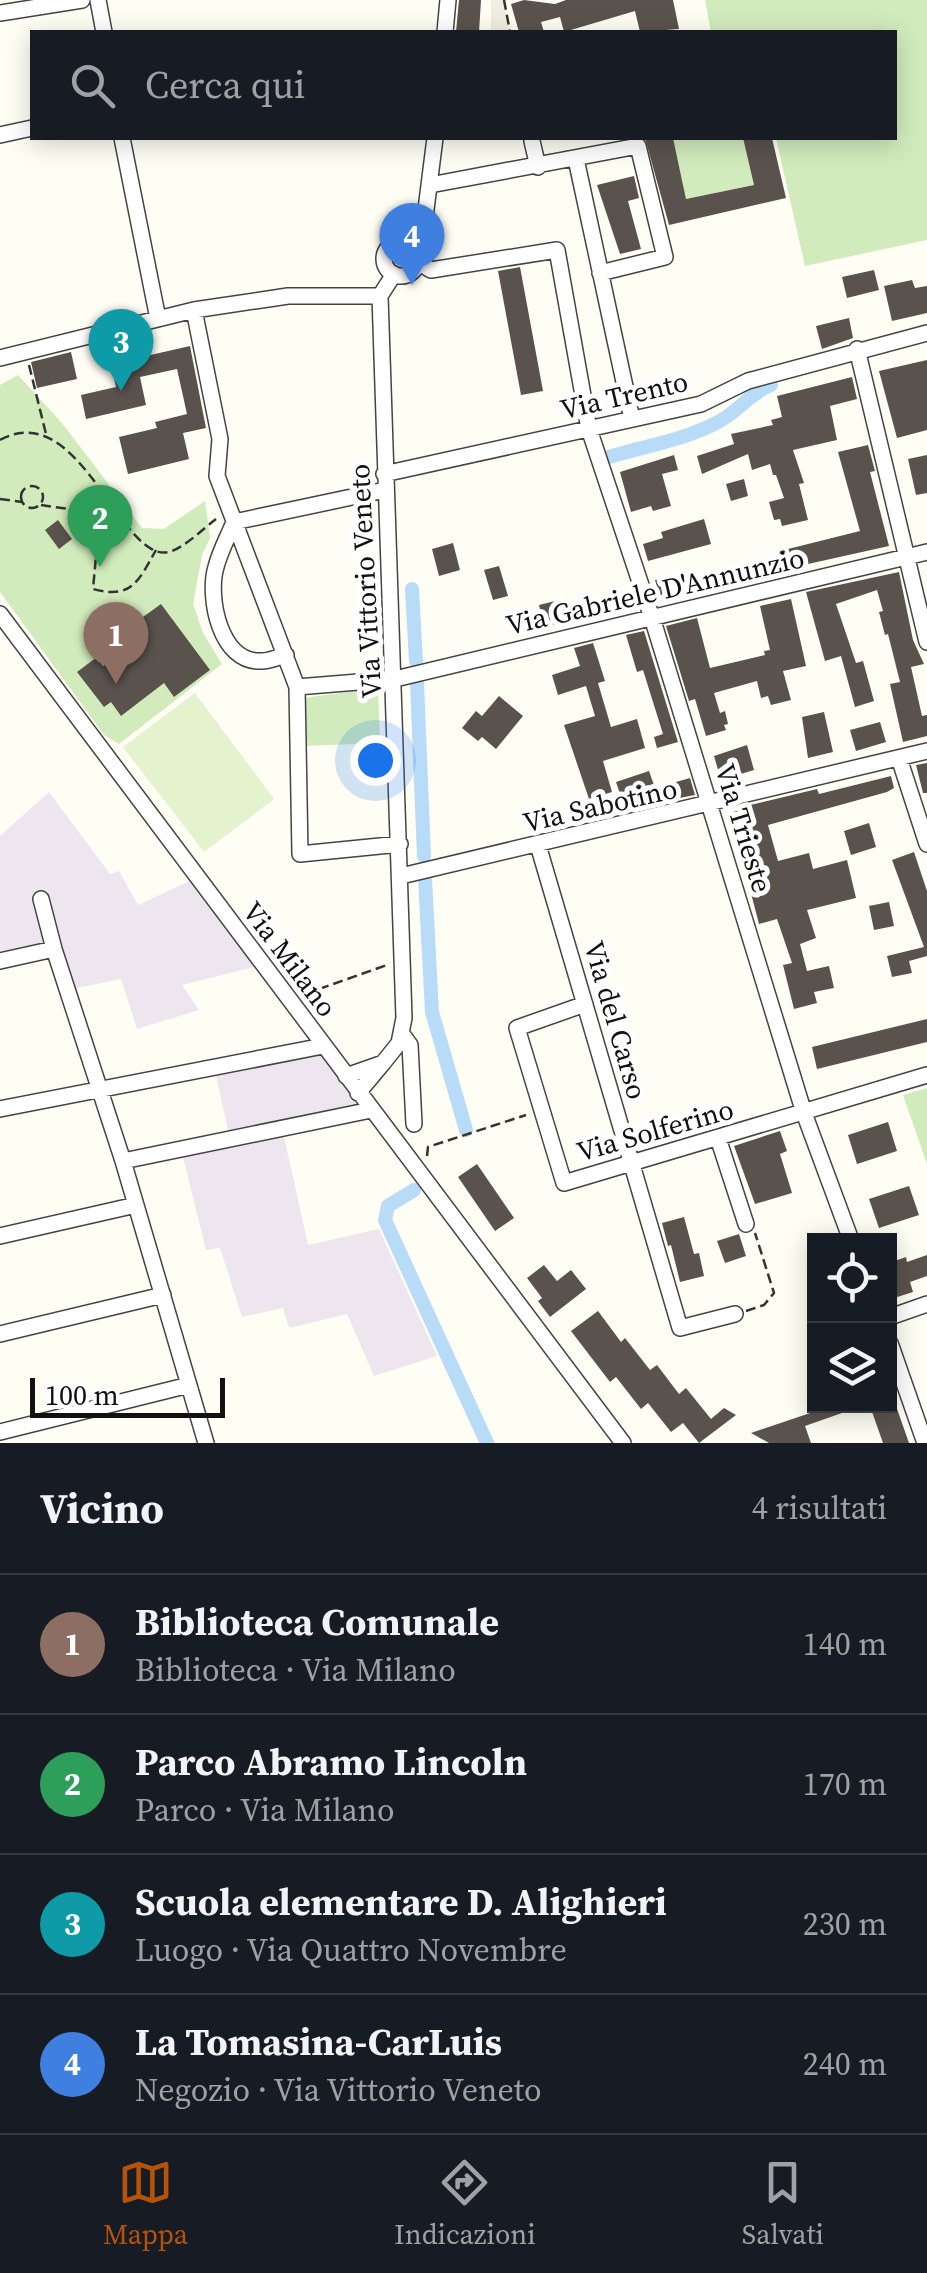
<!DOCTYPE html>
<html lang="it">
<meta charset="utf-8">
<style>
:root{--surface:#171b24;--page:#20242c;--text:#f1f3f6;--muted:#9ea1a6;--line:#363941;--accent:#b45309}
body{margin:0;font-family:"Source Serif 4",serif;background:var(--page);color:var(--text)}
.controls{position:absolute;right:30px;bottom:30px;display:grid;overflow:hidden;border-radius:0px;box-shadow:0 5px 25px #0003}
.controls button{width:90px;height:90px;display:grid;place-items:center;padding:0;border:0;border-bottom:2px solid var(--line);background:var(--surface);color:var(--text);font:50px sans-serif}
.scale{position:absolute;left:30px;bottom:25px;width:195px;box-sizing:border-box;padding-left:10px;border:5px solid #111;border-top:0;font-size:28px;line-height:35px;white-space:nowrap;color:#111;-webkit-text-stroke:8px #fff;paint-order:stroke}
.you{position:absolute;left:375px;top:760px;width:35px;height:35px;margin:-25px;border:8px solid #fff;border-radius:50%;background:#1a73e8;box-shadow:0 0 0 15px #1a73e833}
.badge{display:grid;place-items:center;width:65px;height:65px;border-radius:50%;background:var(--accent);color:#fff;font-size:32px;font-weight:700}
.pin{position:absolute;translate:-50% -82px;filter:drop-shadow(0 2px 5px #0008)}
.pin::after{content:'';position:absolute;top:52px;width:35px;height:30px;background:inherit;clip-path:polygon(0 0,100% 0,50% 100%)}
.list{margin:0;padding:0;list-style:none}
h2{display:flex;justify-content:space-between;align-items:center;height:130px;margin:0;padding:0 40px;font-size:42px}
h2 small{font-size:32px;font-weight:400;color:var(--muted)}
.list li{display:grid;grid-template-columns:65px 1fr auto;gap:30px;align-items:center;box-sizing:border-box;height:140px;padding:0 40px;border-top:2px solid var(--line)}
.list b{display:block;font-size:38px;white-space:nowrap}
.list p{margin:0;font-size:32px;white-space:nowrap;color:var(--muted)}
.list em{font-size:32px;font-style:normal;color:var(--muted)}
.icon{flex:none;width:55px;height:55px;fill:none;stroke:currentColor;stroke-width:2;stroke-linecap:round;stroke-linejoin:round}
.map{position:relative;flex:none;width:927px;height:1443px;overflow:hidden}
.search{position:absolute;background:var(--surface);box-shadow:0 5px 25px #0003;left:30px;right:30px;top:30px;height:110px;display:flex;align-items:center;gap:25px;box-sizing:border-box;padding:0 35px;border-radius:0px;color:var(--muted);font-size:38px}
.sheet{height:690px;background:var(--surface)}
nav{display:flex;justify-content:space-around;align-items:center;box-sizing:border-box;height:140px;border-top:2px solid var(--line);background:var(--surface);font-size:28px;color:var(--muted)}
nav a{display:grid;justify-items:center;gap:5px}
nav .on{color:var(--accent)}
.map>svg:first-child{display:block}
.industrial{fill:#eee6ef}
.green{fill:#d2ebbc}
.pitch{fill:#e4f2ce}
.plaza{fill:#f1eee1}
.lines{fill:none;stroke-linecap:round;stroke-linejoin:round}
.canal{stroke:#b8dcf7;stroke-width:14}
.building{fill:#5a524d}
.minor-casing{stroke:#444;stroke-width:18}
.path{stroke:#333;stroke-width:2.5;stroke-dasharray:10 5;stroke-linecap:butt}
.minor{stroke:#fff;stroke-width:15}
.labels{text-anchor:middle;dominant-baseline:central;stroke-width:10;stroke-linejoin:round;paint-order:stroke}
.street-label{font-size:28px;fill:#111;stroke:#fff}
</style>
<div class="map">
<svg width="927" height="1443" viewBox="0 0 927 1443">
<rect width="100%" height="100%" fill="#fffef4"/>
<!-- industrial -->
<path class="industrial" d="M49,792L110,874L119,871L138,905L194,879L258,966L182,985L199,1010L137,1029L121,979L72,989L58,945L0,957V836Z
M321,1050L368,1114L283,1132L308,1245L379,1229L437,1356L374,1376L347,1314L289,1328L283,1308L242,1317L220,1248L206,1250L182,1153L231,1144L215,1071Z"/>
<!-- green -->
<path class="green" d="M705,0H927V240L805,266L776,138H894V32H711Z
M673,138H743L754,185L686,199Z
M18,375L62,423L142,528L164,529L205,501L210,538L202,555L193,604L203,633L222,664L119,744L104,735L0,592V385Z
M378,688L380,743L305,746L303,698Z
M927,1088V1164L903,1095Z"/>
<!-- pitch -->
<path class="pitch" d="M195,693L274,799L204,852L123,747Z"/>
<!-- plaza -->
<path class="plaza" d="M491,0H509L504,1L510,32H491Z
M424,223L422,272L388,292L380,287L379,225Z"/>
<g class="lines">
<!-- canal -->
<path class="canal" d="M609,457C645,446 685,440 718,422C738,412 750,393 771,385
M412,589L416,661
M417,683L424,856
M425,879L432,1012L466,1130
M414,1190L388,1206L385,1220L487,1443"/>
</g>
<!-- building -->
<path class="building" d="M459,0H481L479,32H456Z
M524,0L555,4L566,0H673L679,29L640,32L635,11L564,32L560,17L541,22L544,32H519L511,4Z
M645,138H673L686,199L754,185L743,138H772L786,198L669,225Z
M634,176L639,198L628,201L641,249L620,254L597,185Z
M520,267L543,391L521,395L498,271Z
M874,270L879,290L847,298L842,277Z
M912,280L915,288L927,286V313L892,321L884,286Z
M849,318L853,338L822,349L816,326Z
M190,346L206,428L183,433L189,459L128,474L119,437L157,428L155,422L187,414L177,369L140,377L146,405L86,419L81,395L116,387L111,364Z
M71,352L77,379L37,388L31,362Z
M927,360V430L897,438L879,371Z
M852,377L857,399L830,406L837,440L793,450L804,483L799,484L808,520L782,526L780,519L774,520L769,502L784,498L776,475H773L770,464L752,470L748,454L702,474L697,456L734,444L731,434L773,425L771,420L782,417L777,396Z
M868,445L875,471L870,472L889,546L781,570L776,552L860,531L838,452Z
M674,455L678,470L662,474L671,506L653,511L651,506L631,512L620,472Z
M927,455V493L916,495L908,459Z
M744,479L748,496L731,501L726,484Z
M704,519L711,544L648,561L643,544L663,538L661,532Z
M58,520L72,539L59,549L45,530Z
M453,543L460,570L439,576L432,549Z
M499,566L508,596L493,600L484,570Z
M695,570L700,591L661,601L655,580Z
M899,572L913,640L924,664L911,667L922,716L927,715V736L903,742L890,684L900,682L888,634L885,635L879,612L883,611L877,590L836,604L856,663L863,661L874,701L855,707L841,656L825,661L806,592Z
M567,598L572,620L544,627L539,605Z
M791,599L806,666L783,671L791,700L771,705L768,696L761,698L757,681L714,693L720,713L725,711L728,724L724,725L726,730L706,736L695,699L689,701L666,626L697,618L710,668L765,655L764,651L770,650L760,606Z
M161,604L210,670L174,697L164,683L121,716L111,702L104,707L77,672L97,657L103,666L134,642L125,630Z
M644,631L678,742L657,748L654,737L663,734L643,670L637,672L626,635Z
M593,643L605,681L598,683L611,727L637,719L645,748L603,761L612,792L589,799L564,725L595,716L586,686L558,695L552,675L580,666L574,648Z
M499,696L523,716L496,749L482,737L478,741L462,728L476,711L482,716Z
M824,712L833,752L808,758L802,717Z
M880,722L886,742L856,751L850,730Z
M747,745L754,770L721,780L714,756Z
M927,763V793H923L916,765Z
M649,771L655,788L690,778L695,795L674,799V796L626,811L616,782Z
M891,776L894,788L887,792L768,825L778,861L809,853L813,869L847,860L856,898L807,910L816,938L800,944L807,971L829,966L834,988L814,992L817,1003L794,1009L783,965L792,963L777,919L759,924L730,813L747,808L746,806L817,789L819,794Z
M869,823L876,847L851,855L844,831Z
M914,852L927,891V956L909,961L912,973L892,977L887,956L924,947L892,860Z
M889,902L894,926L874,930L869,906Z
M927,1019V1042L817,1069L812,1047Z
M888,1122L897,1151L857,1164L848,1135Z
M780,1131L787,1151L780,1154L792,1193L755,1204L734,1146Z
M477,1164L514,1218L495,1231L458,1177Z
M909,1186L919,1215L879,1228L869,1199Z
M684,1217L694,1254L699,1253L704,1276L680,1282L671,1245L668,1246L662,1223Z
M739,1234L746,1256L725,1263L717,1241Z
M927,1255V1276L910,1282L913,1292L894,1298L890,1284V1269L894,1267L892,1262L906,1257L907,1262Z
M544,1265L557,1281L571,1270L586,1289L550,1317L538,1301L542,1298L527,1278Z
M598,1311L621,1342L625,1338L650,1370L657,1365L679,1394L686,1388L711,1419L724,1408L736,1415L699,1443L683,1423L671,1432L648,1403L641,1409L616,1377L610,1382L571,1331Z
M831,1406L859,1407L805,1426L811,1443H769L751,1433Z
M870,1406H896L909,1443H883Z"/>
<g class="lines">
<defs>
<path id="minor" d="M98,0L104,32
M0,13L82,0
M445,32L448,0
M0,135L32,128
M122,138L158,319
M532,141L538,167
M576,159L632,419
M430,185L638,146L665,257L600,273
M384 259a17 17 0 1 1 34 0a17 17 0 1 1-34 0Z
M413,246L423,233L435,138
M418,262L431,270L557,250L589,429L654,624L804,1113L851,1240
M194,310L220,439L217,476L297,687L300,854L400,844
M857,349L927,642
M0,358L194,310L288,296H380
M384,474L701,404L748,381L927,333
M234,522C228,537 220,551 216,567C207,597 220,664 262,661C270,661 278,657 286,655
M234,522L385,490
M0,614L623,1443
M297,687L395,679L927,552
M899,758L927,844
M538,845L680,1328L735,1314
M401,876L927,751
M41,899L54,949L123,1161L206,1443
M0,961L54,949
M585,1004L517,1028L564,1183L927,1075
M402,1034L410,1045L414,1124
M383,1063L399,1043L404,1018L380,296L394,274
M346,1076L383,1063L358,1093
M0,1109L323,1046
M718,1138L746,1224
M123,1161L371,1110
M0,1236L136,1205
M890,1317L927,1304
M0,1334L163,1295
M890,1343L925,1443
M0,1432L189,1385"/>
</defs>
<!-- minor casing -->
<use href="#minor" class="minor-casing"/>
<!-- path -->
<path class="path" d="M504,0L510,32
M29,365L46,434
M0,440C82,395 122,571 172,551C187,545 203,529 216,519
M21 497a11 11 0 1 1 22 0a11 11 0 1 1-22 0Z
M0,499L22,502
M41,505L96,513L105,517
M121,521L107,518L99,524L93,589C132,600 139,580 156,550
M305,994L387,965
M427,1156L428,1147L526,1115
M746,1311L764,1305L774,1293L755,1233"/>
<!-- minor -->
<use href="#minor" class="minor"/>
</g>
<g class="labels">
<!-- street labels -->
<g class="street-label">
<text transform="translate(624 395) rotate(-13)">Via Trento</text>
<text transform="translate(365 581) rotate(-93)">Via Vittorio Veneto</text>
<text transform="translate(655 591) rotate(-13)">Via Gabriele D'Annunzio</text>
<text transform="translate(600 805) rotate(-13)">Via Sabotino</text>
<text transform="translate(744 828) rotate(73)">Via Trieste</text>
<text transform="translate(290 959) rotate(53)">Via Milano</text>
<text transform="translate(616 1020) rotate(74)">Via del Carso</text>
<text transform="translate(655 1130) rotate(-16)">Via Solferino</text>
</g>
</g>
</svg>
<div class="controls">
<button><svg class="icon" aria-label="locate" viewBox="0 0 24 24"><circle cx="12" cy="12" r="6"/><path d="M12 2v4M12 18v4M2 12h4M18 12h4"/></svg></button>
<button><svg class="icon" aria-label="layers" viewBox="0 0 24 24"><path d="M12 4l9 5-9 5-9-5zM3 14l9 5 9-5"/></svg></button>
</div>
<div class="scale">100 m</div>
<div class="you"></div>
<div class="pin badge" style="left:116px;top:684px;background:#8d6e63">1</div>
<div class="pin badge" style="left:100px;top:567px;background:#2e9e5b">2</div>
<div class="pin badge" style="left:121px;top:391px;background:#0f9aa8">3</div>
<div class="pin badge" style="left:412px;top:285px;background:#3f7fe0">4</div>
<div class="search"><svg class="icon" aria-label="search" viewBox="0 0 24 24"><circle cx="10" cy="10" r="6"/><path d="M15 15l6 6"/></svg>Cerca qui</div>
</div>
<section class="sheet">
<h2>Vicino<small>4 risultati</small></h2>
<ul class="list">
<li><span class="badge" style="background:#8d6e63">1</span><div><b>Biblioteca Comunale</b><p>Biblioteca · Via Milano</p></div><em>140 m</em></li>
<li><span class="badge" style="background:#2e9e5b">2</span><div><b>Parco Abramo Lincoln</b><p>Parco · Via Milano</p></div><em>170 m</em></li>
<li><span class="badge" style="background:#0f9aa8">3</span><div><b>Scuola elementare D. Alighieri</b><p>Luogo · Via Quattro Novembre</p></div><em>230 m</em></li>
<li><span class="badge" style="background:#3f7fe0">4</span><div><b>La Tomasina-CarLuis</b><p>Negozio · Via Vittorio Veneto</p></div><em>240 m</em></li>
</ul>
</section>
<nav>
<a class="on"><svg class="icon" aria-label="map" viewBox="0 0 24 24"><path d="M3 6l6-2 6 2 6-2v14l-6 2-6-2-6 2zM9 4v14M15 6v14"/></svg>Mappa</a>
<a><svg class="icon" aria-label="directions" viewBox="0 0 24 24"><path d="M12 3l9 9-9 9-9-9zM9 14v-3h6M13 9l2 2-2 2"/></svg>Indicazioni</a>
<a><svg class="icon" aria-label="saved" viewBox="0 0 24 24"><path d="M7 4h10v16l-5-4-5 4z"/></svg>Salvati</a>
</nav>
